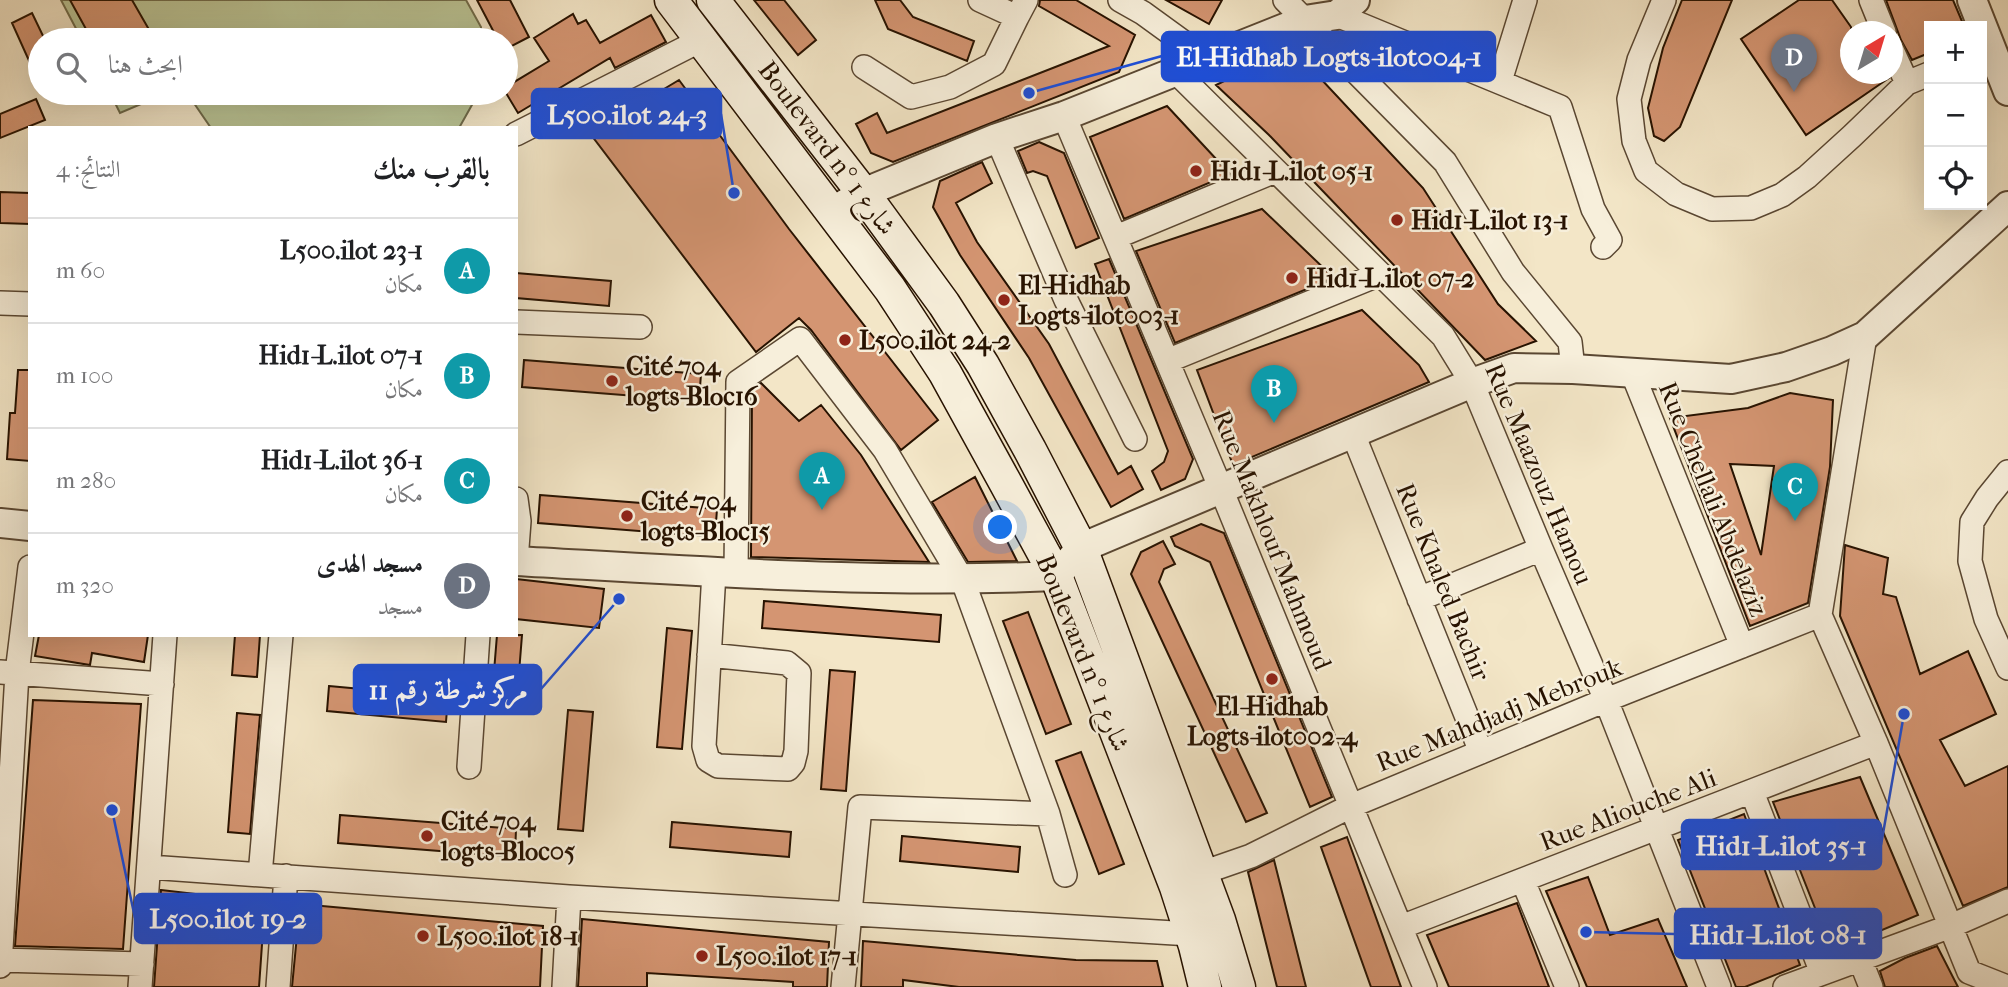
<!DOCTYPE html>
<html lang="ar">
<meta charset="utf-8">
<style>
:root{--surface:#fff;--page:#f6f6f6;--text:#202124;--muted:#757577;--line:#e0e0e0;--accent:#8f2418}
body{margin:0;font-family:"IM FELL French Canon",Amiri,serif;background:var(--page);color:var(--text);direction:rtl}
.controls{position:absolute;right:21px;top:21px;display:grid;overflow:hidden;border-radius:0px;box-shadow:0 7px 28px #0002}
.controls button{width:63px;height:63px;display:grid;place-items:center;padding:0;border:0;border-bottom:2px solid var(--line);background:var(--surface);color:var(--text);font:35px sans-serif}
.compass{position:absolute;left:1840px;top:21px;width:63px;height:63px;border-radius:50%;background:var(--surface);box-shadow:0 7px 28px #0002;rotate:38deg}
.you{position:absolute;left:1001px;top:528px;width:24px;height:24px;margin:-18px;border:5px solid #fff;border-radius:50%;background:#1a73e8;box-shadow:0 0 0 10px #1a73e833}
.badge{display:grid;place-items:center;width:46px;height:46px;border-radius:50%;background:var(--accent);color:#fff;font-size:23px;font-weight:700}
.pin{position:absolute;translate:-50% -58px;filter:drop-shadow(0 2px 4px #0008)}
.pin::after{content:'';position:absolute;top:37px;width:24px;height:21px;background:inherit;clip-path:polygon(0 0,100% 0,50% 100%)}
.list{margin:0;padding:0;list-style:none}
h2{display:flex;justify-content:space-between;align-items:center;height:91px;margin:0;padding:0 28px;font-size:30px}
h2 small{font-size:23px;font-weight:400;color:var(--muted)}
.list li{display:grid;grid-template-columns:46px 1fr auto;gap:21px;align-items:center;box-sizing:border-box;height:105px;padding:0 28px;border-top:2px solid var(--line)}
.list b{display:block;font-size:26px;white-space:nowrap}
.list p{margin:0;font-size:23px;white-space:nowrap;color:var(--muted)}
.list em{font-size:23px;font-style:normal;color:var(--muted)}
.icon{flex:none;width:38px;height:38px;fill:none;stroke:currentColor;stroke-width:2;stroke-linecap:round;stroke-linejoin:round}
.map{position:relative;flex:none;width:2008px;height:987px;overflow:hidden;direction:ltr}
.search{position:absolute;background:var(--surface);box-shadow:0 7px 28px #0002;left:28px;top:28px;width:490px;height:77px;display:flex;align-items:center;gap:18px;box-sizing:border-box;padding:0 24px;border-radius:38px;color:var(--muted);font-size:26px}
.panel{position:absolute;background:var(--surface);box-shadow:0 7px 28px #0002;left:28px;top:126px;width:490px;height:511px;border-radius:0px;direction:rtl}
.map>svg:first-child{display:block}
.green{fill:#bbc596;stroke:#716c4b;stroke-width:2}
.building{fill:#d49572;stroke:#271200;stroke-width:2;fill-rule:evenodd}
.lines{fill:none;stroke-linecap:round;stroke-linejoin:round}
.minor-casing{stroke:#5a4732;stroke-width:26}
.tertiary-casing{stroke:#5a4732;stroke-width:32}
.secondary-casing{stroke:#271200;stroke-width:35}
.minor{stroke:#f7efdb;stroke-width:23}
.tertiary{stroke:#f7efdb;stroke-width:28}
.secondary{stroke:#f7efdb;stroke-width:32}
.poi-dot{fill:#8f2418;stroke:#f7efdb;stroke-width:2.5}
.labels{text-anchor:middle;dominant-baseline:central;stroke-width:5;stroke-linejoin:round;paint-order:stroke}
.street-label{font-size:26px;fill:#271200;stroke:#f7efdb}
.poi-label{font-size:26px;font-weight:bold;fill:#271200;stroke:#f7efdb;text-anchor:start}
.leader{fill:none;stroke:#1d4ed8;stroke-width:2.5}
.callout-dot{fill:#1d4ed8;stroke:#f7efdb;stroke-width:2.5}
.callout{fill:#1d4ed8;stroke:#1d4ed8;stroke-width:2.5}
.callout-label{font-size:28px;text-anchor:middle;font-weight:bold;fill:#fff}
</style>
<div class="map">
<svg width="2008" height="987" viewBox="0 0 2008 987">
<rect width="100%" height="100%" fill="#f3e6c7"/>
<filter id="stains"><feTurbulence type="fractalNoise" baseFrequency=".00286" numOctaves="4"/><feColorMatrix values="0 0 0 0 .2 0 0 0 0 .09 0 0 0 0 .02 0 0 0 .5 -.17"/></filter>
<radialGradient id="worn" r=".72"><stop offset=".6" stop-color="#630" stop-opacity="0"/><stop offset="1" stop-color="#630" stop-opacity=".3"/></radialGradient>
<!-- green -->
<path class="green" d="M61,0H466L481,27L482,40H82Z
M110,93H167L120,113Z
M187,93H476L473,103L459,128H211Z"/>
<!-- building -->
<path class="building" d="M70,0H132L155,40H92Z
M477,0H510L529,37L506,49V40H498Z
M754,0H784L816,40L798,55Z
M875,0H900L913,17L974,41L967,61L888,29Z
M1040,0H1076L1135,35L1119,72L893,162L871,153L856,124L877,113L887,133L1109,46L1039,6Z
M1166,0H1222L1209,24Z
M1682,0H1732L1680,127L1664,141L1654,136L1648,108L1663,48Z
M1799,0H1832L1851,27V74H1887L1889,78L1806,135L1741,39Z
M1886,0H1953L1964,26H1929V53L1912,60L1901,40Z
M32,13L45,40H40V85L12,23Z
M573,14L578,24L586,20L600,43L651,15L666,42L615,68L610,58L518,113L506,93V87L549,61L534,38Z
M1292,48L1423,188L1498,304L1536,341L1485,360L1269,135L1216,85Z
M679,80L789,229L938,420L901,450L811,330L799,318L756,352L592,136L637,111L634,107Z
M36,99L45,120L0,138V114Z
M1167,106L1230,174L1124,219L1090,137Z
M1039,142L1064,153L1099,238L1076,248L1047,176L1033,171L1027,173L1018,151Z
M982,162L992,183L956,203L977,242L1049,344L1118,474L1131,466L1143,489L1111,507L1029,358L960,255L933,207L940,181Z
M0,192L30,193V224L0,223Z
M1262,209L1334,278L1175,343L1136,251Z
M1109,259L1193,459L1185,479L1161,490L1152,471L1164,462L1168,451L1095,264Z
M516,273L611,281L609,306L516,298Z
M1362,310L1419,365L1429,382L1233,465L1197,370Z
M524,360L701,374L699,401L522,387Z
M18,370H30V461L7,459L10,413H15Z
M761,383L799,421L821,405L861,455L929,562L751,557L752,389Z
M1790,393L1833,400L1830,467L1808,603L1750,626L1670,418L1748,408ZM1730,464L1774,466L1761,555Z
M975,477L1017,561L968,562L932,502Z
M540,495L717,509L715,537L538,523Z
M1201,524L1224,533L1332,797L1310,807L1210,562L1175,546L1171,537Z
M1163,541L1175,564L1164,569L1159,582L1267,813L1246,822L1131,574L1141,552Z
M1845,545L1888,558L1883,594L1896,597L1920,674L1968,651L1996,714L1940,740L1965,786L2008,766V887L1963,906L1840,616Z
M516,579L604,589L599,628L516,619Z
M764,601L941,615L939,642L762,628Z
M1028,612L1071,724L1046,734L1003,621Z
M667,628L692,631L682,749L657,747Z
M39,635H148L144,662L92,653L90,665L35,656Z
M235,635H260L257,677L232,675Z
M497,635H522L517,698L492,696Z
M830,670L855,672L846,791L821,789Z
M329,686L448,697L446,722L327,711Z
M33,700L141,704L123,949L15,946Z
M568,710L593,712L583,831L558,829Z
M237,713L260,715L250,834L228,832Z
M1081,752L1124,864L1099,874L1056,761Z
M1860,777L1918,915L1832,951L1773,802Z
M1744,814L1800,965L1745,987H1736L1678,840Z
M340,815L516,829L515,857L338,843Z
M672,822L791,832L789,857L670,847Z
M902,836L1020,847L1018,872L900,861Z
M1347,837L1401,987H1371L1321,847Z
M1274,860L1306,987H1277L1248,872Z
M1588,877L1610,935L1658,919L1687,987H1587L1546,891Z
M161,890L265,902L259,987H154Z
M1517,903L1549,987H1449L1427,935Z
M300,904L543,926L540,987H292Z
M582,919L829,942L827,987H793V982L647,973V987H578Z
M863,941L1076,960L1157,961L1163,987H959L903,980V987H861Z
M1937,946L1958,987H1885L1880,971L1905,958Z"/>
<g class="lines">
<defs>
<path id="minor" d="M980,0L1017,17L1026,0
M1120,0L1143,13L1205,58
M1285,0L1445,162L1513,272L1570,342L1573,369
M1664,0L1639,60L1629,99L1634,141L1646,171L1676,194L1712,209L1751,208L1782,195L1807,177L1852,136L1907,83L1929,74
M1871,0L1884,32
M1337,15L1560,107L1593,209L1610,240L1603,247
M1892,50L1907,83
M864,67L911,97L950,87L994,64L1017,17
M1175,71L1443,336L1472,383L1541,549L1606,700L1719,987
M1500,81L1525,0
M1064,116L1221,489L1425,987
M516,134L703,39
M997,138L1066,300L1135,439
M1116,237L1275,171
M0,303L30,304
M516,322L640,327
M1865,336L1820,615L1876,743L1969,972L2007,987
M1167,361L1380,274
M1632,372L1742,646
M1353,434L1481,752
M2008,472L1987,498L1972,522L1970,561L1986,619L2008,668
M516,499L519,521L516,561
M736,573L738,382L800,339L885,450L963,581L1048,814L1065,875
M1419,599L1541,549
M709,655L787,663L799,673L796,751L793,763L788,769L718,766L708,760L704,746L714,572
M0,672L162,684
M469,767L478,635
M1752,792L1822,973
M149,867L569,897L1191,934
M1202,873L1251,856L1351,806L1606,700L1820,615
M260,875L281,635
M1523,881L1567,987
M1401,927L1876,743
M1860,959L1871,987
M0,960L142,964
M0,966L17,673L30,567
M140,987L165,635
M278,987L286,876
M564,987L569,897
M843,987L860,807L1048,814
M1785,987L1951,926L2008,901"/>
<path id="tertiary" d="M1972,0L2008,91
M832,212L863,193L997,138L1064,116L1305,20L1337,15L1355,0
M0,523L30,526
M516,561C696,571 876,584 1056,576L1081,548L1472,383L1514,368L1573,369L1731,379L1786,367L1832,351L1865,336L2008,206"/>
<path id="secondary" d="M671,0L890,289L945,373L1005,482L1056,576L1176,887L1195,946L1205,987
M713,0L863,193L944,304L983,365L1030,450L1081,548L1219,920L1239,987"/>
</defs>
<!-- minor casing -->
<use href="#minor" class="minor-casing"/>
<!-- tertiary casing -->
<use href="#tertiary" class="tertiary-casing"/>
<!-- secondary casing -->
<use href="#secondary" class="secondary-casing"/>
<!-- minor -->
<use href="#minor" class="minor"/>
<!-- tertiary -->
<use href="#tertiary" class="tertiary"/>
<!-- secondary -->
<use href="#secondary" class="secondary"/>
</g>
<!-- markers -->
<g class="poi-dot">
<circle cx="1196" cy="171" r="7"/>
<circle cx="1397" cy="220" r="7"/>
<circle cx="1292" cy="278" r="7"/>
<circle cx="1004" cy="300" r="7"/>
<circle cx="845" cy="340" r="7"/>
<circle cx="612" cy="381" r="7"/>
<circle cx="627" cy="516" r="7"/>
<circle cx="1272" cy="679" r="7"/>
<circle cx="427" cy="836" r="7"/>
<circle cx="423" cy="936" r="7"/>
<circle cx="702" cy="956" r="7"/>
</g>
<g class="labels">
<!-- street labels -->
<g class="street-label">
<text transform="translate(827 148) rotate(53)">Boulevard n° شارع 1</text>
<text transform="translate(1539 474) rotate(67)">Rue Maazouz Hamou</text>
<text transform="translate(1713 499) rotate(68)">Rue Chellali Abdelaziz</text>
<text transform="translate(1272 540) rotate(68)">Rue Makhlouf Mahmoud</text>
<text transform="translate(1443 582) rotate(68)">Rue Khaled Bachir</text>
<text transform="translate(1083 653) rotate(68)">Boulevard n° شارع 1</text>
<text transform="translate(1499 715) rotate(-22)">Rue Mahdjadj Mebrouk</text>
<text transform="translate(1628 810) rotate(-21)">Rue Aliouche Ali</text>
</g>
<!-- poi labels -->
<g class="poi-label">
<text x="1210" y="171">Hid1-L.ilot 05-1</text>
<text x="1411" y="220">Hid1-L.ilot 13-1</text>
<text x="1306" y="278">Hid1-L.ilot 07-2</text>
<text x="1018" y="285">El-Hidhab<tspan x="1018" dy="30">Logts-ilot003-1</tspan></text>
<text x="859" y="340">L500.ilot 24-2</text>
<text x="626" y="366">Cité 704<tspan x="626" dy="30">logts-Bloc16</tspan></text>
<text x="641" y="501">Cité 704<tspan x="641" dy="30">logts-Bloc15</tspan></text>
<text x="1272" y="706" text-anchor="middle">El-Hidhab<tspan x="1272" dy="30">Logts-ilot002-4</tspan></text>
<text x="441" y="821">Cité 704<tspan x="441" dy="30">logts-Bloc05</tspan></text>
<text x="437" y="936">L500.ilot 18-1</text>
<text x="716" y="956">L500.ilot 17-1</text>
</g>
</g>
<!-- callouts -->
<path class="leader" d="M1029 93L1162 56M734 193L721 114M619 599L541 689M1904 714L1881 845M112 810L135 918M1586 932L1675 934"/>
<g class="callout-dot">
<circle cx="1029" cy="93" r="7"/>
<circle cx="734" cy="193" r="7"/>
<circle cx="619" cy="599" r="7"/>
<circle cx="1904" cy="714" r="7"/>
<circle cx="112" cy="810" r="7"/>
<circle cx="1586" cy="932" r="7"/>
</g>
<g class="callout">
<rect x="1162" y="32" width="333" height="49" rx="7"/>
<rect x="532" y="89" width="189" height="49" rx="7"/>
<rect x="354" y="665" width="187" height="49" rx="7"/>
<rect x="1682" y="820" width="199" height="49" rx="7"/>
<rect x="135" y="894" width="186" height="49" rx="7"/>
<rect x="1675" y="909" width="206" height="49" rx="7"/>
</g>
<g class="callout-label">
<text x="1329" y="66">El-Hidhab Logts-ilot004-1</text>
<text x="627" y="124">L500.ilot 24-3</text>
<text x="448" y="699">مركز شرطة رقم 11</text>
<text x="1781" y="855">Hid1-L.ilot 35-1</text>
<text x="228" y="928">L500.ilot 19-2</text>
<text x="1778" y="944">Hid1-L.ilot 08-1</text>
</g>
<rect width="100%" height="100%" filter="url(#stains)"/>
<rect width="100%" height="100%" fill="url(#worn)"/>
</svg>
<div class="controls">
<button>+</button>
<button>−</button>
<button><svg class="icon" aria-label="locate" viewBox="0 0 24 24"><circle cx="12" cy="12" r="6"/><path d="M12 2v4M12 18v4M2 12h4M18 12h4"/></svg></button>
</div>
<svg class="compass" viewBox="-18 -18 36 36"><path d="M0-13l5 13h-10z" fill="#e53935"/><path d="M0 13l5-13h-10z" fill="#757577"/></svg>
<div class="you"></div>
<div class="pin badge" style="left:822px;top:510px;background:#0f9aa8">A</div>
<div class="pin badge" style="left:1274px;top:423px;background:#0f9aa8">B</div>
<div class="pin badge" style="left:1795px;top:521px;background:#0f9aa8">C</div>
<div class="pin badge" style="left:1794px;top:92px;background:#6b7280">D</div>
<div class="search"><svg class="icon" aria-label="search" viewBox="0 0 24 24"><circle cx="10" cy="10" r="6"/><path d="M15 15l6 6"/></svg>ابحث هنا</div>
<section class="panel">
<h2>بالقرب منك<small>النتائج: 4</small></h2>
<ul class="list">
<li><span class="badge" style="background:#0f9aa8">A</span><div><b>L500.ilot 23-1</b><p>مكان</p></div><em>60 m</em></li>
<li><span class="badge" style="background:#0f9aa8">B</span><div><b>Hid1-L.ilot 07-1</b><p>مكان</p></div><em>100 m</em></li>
<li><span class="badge" style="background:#0f9aa8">C</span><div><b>Hid1-L.ilot 36-1</b><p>مكان</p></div><em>280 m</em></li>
<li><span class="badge" style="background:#6b7280">D</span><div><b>مسجد الهدى</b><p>مسجد</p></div><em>320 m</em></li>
</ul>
</section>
</div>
